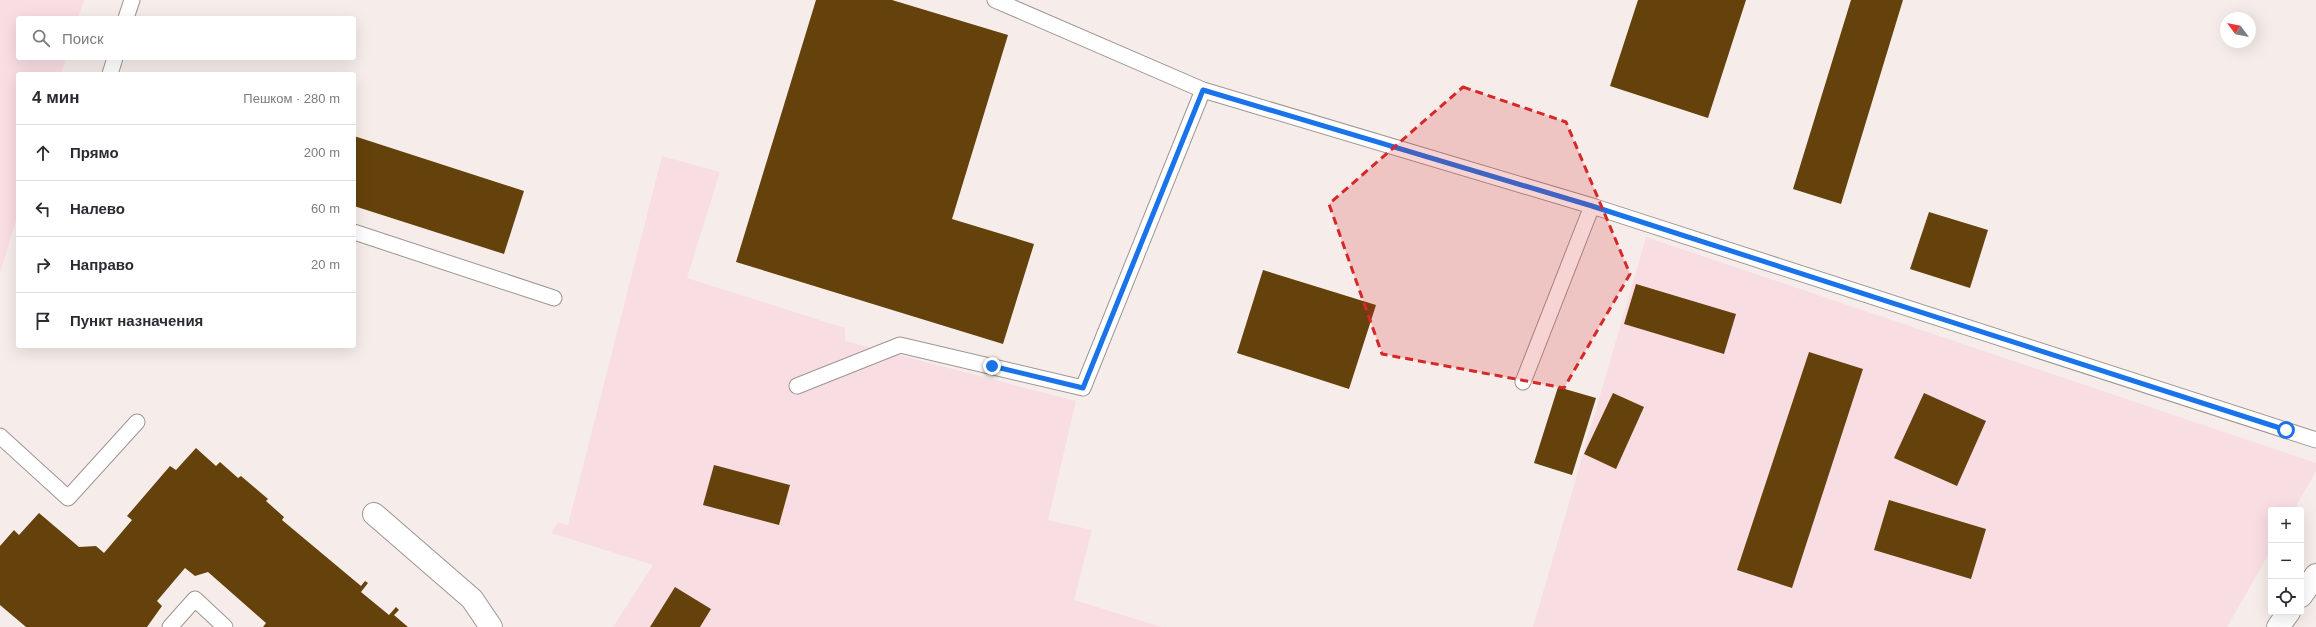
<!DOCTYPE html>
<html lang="ru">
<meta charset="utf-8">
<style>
:root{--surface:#fff;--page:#f2f2f3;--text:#2b2b33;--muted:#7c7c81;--line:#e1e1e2}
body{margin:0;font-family:Arial,sans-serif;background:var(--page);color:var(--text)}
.controls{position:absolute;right:12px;bottom:12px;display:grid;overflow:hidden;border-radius:4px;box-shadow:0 4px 16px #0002}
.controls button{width:36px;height:36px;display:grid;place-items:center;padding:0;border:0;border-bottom:1px solid var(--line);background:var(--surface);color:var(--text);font:20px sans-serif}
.compass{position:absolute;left:2220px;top:12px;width:36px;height:36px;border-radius:50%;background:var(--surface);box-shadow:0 4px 16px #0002;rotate:302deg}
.stop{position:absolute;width:12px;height:12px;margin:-9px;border:3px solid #1a73e8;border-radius:50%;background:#fff}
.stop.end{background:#1a73e8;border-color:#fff;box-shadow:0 1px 4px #0008}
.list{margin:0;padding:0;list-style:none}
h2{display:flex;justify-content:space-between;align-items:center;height:52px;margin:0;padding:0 16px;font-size:17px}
h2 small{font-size:13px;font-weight:400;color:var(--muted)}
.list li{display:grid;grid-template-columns:26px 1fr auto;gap:12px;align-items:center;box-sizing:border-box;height:56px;padding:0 16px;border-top:1px solid var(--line)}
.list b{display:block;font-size:15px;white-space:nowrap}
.list em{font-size:13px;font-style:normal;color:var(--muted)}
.icon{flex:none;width:22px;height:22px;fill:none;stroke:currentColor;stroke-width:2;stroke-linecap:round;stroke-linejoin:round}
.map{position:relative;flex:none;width:2316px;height:627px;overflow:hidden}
.search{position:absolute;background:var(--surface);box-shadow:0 4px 16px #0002;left:16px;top:16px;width:340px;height:44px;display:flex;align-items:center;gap:10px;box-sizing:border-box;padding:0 14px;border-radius:4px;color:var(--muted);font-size:15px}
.panel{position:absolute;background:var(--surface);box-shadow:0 4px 16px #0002;left:16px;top:72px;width:340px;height:276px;border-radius:4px}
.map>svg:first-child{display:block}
.industrial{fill:#f8dde2}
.building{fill:#65420b}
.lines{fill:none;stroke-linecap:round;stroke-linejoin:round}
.lane-casing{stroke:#9d9592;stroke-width:17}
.street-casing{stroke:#9d9592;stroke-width:24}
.secondary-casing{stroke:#9d9592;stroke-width:24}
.lane{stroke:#fff;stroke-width:15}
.street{stroke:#fff;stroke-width:22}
.secondary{stroke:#fff;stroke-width:22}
.route{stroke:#1a73e8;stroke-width:5}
.marked{fill:#d62828;fill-opacity:0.2;stroke:#d62828;stroke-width:3;stroke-dasharray:8 5;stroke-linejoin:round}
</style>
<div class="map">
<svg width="2316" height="627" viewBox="0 0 2316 627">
<rect width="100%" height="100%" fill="#f6edea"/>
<!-- industrial -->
<path class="industrial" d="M0,0H84L78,18H18V58H66L61,74H18V214L0,273Z
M662,156L720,172L687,278L845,328V341L1076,401L1048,520L1092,530L1074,600L1162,627H613L653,565L551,533L558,522L568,525Z
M1646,237L2316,463V471L2294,510H2271V550L2227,627H1533Z"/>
<!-- building -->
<path class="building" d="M816,0H892L1008,35L952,219L1034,244L1003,344L736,262Z
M1638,0H1746L1708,118L1610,86Z
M1851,0H1903L1841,204L1793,189Z
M354,136L524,191L504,254L354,206Z
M1929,212L1988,230L1970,288L1910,269Z
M1263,270L1376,305L1349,389L1237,353Z
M1636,284L1736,314L1724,354L1624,324Z
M1809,352L1863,369L1792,588L1737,570Z
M1558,387L1596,398L1572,475L1534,463Z
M1613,393L1644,407L1616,469L1584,454Z
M1924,393L1986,421L1957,486L1894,458Z
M196,448L216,466L220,462L238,478L241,476L268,499L266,501L284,517L282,520L361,586L365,581L368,583L361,592L389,615L396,607L399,610L394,615L408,627H263L266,623L208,572L195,576L185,568L157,601L162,606L147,627H26L0,605V546L14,530L19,535L39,513L79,547L96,546L104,553L132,520L127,516L170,466L176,470Z
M714,465L790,485L779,525L703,505Z
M1889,500L1986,529L1971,579L1874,550Z
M675,587L711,609L700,627H650Z"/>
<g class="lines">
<defs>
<path id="lane" d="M995,0L1203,90L1592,206L2316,440
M126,18L132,0
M110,74L115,58
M354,232L554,298
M1523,382L1592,206
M797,386L900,345L1083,388L1203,90
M0,436L68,498L137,422
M170,627L195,599L225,627"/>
<path id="street" d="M374,514L472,599L491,627"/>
<path id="secondary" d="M2301,596L2316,575
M2278,627L2289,612"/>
</defs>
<!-- lane casing -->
<use href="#lane" class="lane-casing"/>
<!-- street casing -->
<use href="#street" class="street-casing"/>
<!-- secondary casing -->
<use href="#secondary" class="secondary-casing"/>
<!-- lane -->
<use href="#lane" class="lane"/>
<!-- street -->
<use href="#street" class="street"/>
<!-- secondary -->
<use href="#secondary" class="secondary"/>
</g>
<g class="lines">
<!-- route -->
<path class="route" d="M992,366L1083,388L1203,90L1592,206L2286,430"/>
</g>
<!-- marked area -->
<path class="marked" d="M1463,87L1566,122L1630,274L1564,388L1382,354L1329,204Z"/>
</svg>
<div class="controls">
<button>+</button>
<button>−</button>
<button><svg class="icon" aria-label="locate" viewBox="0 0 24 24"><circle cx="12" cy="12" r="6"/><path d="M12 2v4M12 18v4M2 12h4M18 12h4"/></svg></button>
</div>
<svg class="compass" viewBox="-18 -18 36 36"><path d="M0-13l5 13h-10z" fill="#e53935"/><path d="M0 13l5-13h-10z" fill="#7c7c81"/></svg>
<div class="stop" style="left:2286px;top:430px"></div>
<div class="stop end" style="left:992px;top:366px"></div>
<div class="search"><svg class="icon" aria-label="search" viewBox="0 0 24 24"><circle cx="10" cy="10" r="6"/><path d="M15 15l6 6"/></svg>Поиск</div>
<section class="panel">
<h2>4 мин<small>Пешком · 280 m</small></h2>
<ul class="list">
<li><svg class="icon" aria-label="ahead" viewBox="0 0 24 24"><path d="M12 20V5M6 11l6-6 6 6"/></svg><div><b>Прямо</b></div><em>200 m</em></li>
<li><svg class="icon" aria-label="left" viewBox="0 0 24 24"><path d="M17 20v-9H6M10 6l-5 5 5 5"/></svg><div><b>Налево</b></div><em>60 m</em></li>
<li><svg class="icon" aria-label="right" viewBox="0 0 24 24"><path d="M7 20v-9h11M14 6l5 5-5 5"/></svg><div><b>Направо</b></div><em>20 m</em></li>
<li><svg class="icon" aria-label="arrive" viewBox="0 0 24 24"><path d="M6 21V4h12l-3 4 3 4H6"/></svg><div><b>Пункт назначения</b></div></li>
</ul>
</section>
</div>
